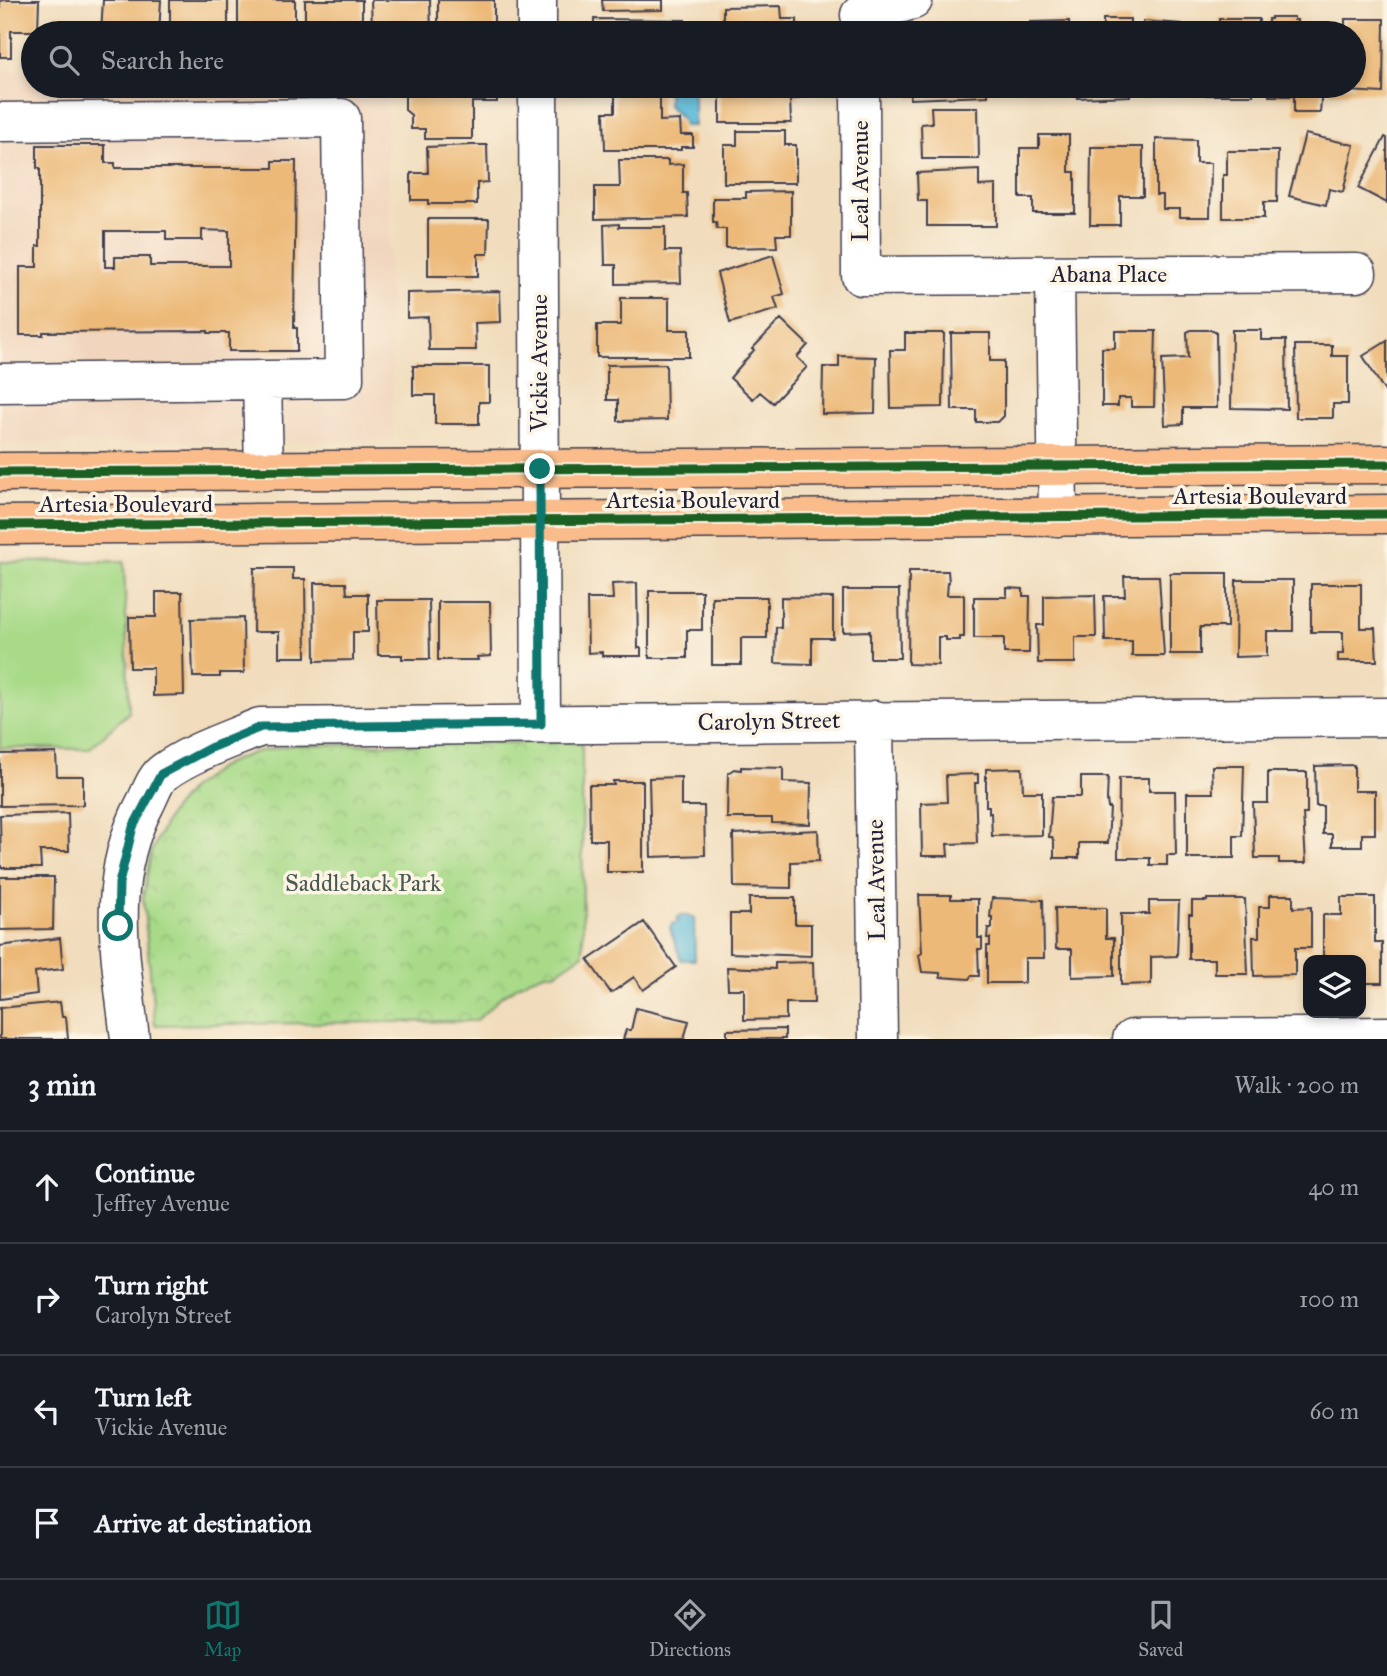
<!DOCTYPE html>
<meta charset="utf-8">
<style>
:root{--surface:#171b24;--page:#242831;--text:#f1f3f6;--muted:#9ea1a6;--line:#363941;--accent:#0f766e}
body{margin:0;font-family:"IM FELL Great Primer",serif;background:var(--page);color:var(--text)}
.controls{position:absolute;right:21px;bottom:21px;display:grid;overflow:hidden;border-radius:14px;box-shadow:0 4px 10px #0003}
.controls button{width:63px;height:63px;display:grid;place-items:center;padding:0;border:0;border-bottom:2px solid var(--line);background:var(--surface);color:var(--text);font:35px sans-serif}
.stop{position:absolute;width:21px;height:21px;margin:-16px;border:5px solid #0f766e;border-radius:50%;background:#fff}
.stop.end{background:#0f766e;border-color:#fff;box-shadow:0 2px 7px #0008}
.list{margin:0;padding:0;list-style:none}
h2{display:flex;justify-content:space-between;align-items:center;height:91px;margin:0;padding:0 28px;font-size:30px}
h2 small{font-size:23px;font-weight:400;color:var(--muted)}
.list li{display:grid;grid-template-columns:46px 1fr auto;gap:21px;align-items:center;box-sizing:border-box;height:112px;padding:0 28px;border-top:2px solid var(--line)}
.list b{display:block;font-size:26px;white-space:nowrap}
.list p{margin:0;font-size:23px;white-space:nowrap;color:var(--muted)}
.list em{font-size:23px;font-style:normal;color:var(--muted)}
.icon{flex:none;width:38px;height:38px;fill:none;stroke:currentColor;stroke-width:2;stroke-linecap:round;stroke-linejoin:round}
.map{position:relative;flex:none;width:1387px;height:1039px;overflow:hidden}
.search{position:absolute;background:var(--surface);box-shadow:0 4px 10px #0003;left:21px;right:21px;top:21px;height:77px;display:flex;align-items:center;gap:18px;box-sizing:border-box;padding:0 24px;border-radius:38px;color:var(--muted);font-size:26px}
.sheet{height:539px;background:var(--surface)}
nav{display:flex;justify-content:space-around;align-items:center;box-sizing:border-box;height:98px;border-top:2px solid var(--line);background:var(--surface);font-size:19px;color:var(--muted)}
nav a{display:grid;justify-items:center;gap:4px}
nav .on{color:var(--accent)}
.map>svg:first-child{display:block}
.built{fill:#f1d5bd}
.grass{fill:#a8da88;stroke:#657e62;stroke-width:2}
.park{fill:url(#park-crowns);stroke:#657e62;stroke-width:2}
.water{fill:#5bbad9;stroke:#3e6e8a;stroke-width:2}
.building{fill:#ecb978;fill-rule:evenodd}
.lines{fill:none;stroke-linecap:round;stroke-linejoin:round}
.minor-casing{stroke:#413e4e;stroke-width:41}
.major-casing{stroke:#413e4e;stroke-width:41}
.minor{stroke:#fff;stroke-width:38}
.major{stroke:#f9bc8a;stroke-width:38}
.cycleway-casing{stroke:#fcf5e5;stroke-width:13}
.cycleway{stroke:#1b5e20;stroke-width:9}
.route{stroke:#0f766e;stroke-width:9}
.labels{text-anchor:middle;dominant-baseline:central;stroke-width:7;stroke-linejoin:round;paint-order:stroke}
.street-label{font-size:24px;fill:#22223b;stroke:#fcf5e5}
.park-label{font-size:24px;fill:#4a5952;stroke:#fcf5e5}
</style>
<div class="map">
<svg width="1387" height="1039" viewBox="0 0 1387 1039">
<defs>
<pattern id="park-crowns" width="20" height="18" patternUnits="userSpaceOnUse" patternTransform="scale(1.75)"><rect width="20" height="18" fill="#a8da88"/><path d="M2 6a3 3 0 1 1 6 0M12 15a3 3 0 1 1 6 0" fill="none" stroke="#90bb76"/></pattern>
</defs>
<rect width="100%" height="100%" fill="#fcf5e5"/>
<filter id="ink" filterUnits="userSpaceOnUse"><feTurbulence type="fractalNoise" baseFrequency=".0143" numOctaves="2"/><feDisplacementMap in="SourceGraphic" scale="14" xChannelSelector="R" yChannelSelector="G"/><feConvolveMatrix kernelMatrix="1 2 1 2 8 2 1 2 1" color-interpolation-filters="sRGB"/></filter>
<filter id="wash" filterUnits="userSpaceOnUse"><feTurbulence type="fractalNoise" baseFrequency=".00686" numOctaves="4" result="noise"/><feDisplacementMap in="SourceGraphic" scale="28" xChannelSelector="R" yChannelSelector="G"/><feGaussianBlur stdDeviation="1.57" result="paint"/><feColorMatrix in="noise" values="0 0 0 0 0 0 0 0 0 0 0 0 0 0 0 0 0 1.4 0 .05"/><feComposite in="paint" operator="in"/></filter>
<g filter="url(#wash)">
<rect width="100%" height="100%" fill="#f1ddbd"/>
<!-- built -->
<path class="built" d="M0,71H33V86H386L393,440L0,443Z"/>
<!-- grass -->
<path class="grass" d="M124,561L129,712L89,749L0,748V562Z"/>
<!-- park -->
<path class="park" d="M582,742L583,954L555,973H545L529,979L502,996L476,1021L155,1025L143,897L151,852L169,815L190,789L225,764L255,752L292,745Z"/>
<!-- water -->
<path class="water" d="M671,87H694V126H684L683,120L668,105V92H670Z
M680,915L694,917L695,960H681L670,928L672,924L679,922L677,919Z"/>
<g id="blocks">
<!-- building -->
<path class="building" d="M5,0H39L38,31H11V57H0V1Z
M103,0H161L159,33H101Z
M170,0H228V30H226V33H170Z
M238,0H295V33H238Z
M305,0H362V33H305Z
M371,0H430L431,33H401V29H372Z
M438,0H494V33L438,32Z
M602,0H663V10L603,11Z
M781,6L782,19H797V33H718V21L723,20V7Z
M1271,17H1294V20H1297V33H1268V19H1271Z
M594,19L685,20V33H594Z
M1103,19H1130V33H1078V29H1103Z
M1219,19H1259L1258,33H1219Z
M1345,19H1384L1383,93L1348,91V93H1331V86H1354V33H1345Z
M1069,21V33H1030V22Z
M1143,21L1182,24V33H1143Z
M405,86H497V102H472V139H425V129H411V115L405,110Z
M720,86H798L799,99H790L791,123H720Z
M910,86H988V96L910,99Z
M1077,86H1130V96L1077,98Z
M1145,86H1180V94L1145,93Z
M1206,86H1253V95H1206Z
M1269,86H1322L1320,113H1294V96H1269Z
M615,91H660V121L680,120L681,135H693V147H681V150H605L604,112H615Z
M931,107H978L979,159H922L921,124L932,123Z
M737,131H785V145H796V183H724V145H737Z
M1305,134L1354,145L1343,192L1329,189L1326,205L1289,196Z
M1039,135H1069V172H1075V213H1033V198H1020V148H1039Z
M1385,137L1387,138V203L1358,188Z
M1156,139L1196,140V163H1211L1210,217H1180V209H1163V195H1156Z
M37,145H105V163H115V168H273V161H296L294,328H297V351H229V333H208V331L43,332V335H20V267H37V246H40V168H37ZM202,230L229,231V266H150V257H115V267H105V231H166V240H202Z
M472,145H487L488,182L477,183V204H428V200H411V173H428L427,147Z
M1091,147H1143V196H1120V225H1090Z
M1227,151H1278L1277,202H1264V218H1223V175H1227Z
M619,160H668V165L683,164V193H687L688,217L595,219V187H620Z
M979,170V186L996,185V226H927V201H918L917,173Z
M791,191V235H776L777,247L726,248V229H717L716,222H713V198H746V192Z
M428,219H489L488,254H478V276H428Z
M619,224V227H665V251H680L681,283L616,284V265H605L604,225Z
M773,255L784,294L774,297L778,309L730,323L717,273Z
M500,291L501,322L475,323L476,350H429L428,317L407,318V293Z
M621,298H669V330H689V357H597V325H621Z
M781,319L808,345L797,357L807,367L773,403L760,392L753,399L730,378L754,350L752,349Z
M1191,330H1213L1216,332L1217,408H1183V424L1165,425L1162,359L1188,358L1187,332Z
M1232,330H1261V340H1286L1287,409L1231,408Z
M1115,331H1156L1154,407H1131V398H1118V406H1102V348H1115Z
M905,333H944L943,407L891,408L890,350H905Z
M951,333H990V361H1004V416L998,422H976V410H952Z
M1387,341V395L1363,356Z
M1295,345H1332V356H1348V404H1333V418H1296Z
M839,356L876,357L875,413L822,414L823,367H839Z
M666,364L667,420L618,421V400H607V365Z
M413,366H489V402H479V424H435V395H413Z
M254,568H293V579H305L306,657H279V632H253Z
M909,571H948L949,582H948L947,595H964V637H960V640H946V637H938V665L908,664Z
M1170,573H1227V627H1200V654H1170Z
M1124,576H1159L1164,656H1132V641H1105L1104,596H1125Z
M1236,580H1293V631H1267V656L1235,657Z
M314,583H346L347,594H368V632H353V660L315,661Z
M637,583L638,648H641V656H602V652L588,653L587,599H613L612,584Z
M1311,584H1361V628H1375L1377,661H1338V654H1343V632H1311Z
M1007,588L1023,589V596H1030L1029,653H1004V638H974V597H1007Z
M843,590H899L900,658H870V631L843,632Z
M649,591H702V630H687V658H649Z
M156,592H182L184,695L153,696V668H130L129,617H156Z
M1095,595L1096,637H1075V663H1038L1037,625H1044V596Z
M712,597H767V638H741V665H712Z
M781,597L833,598V638H812V664L775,663L776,627L781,628Z
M377,600H429L430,659H402V655H378Z
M438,602H490L491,656L477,657L478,660H438Z
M243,618L244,673H220V677H193L191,619Z
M56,753L57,776H83V805L0,806V754Z
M1354,765V791H1375V834H1362V846H1332V834H1323V806H1316L1315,766Z
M1212,766H1244L1242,836H1234V858H1187V793H1213Z
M741,767L783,768V782L811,783L810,824L772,823V818H727L728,773L734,769L741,770Z
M1022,768L1023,792H1042V835L992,836L991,813H989V806H986V769Z
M1268,772H1307V814H1303L1306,863H1279V858H1255L1253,803H1268Z
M978,774V783H975L977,843L947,844L948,856H922L921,803L947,802L946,775Z
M681,777V806H704L705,855L651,857L649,778Z
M1081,777H1108L1107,799L1108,808H1110L1108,843H1079V858H1054V843L1052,837H1049L1052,797H1081Z
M1119,778H1149V791H1175L1176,855H1167V865H1150V858H1118Z
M613,781H643V872H607V840H590L589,785H614Z
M68,813L69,851H40L41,868H1L0,815Z
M818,830L819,861L791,862V888L734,887L733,834Z
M0,877H54L53,929L0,930Z
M919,895H951V899H978V938H982V949H978L979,976H971L969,979L940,977V973L922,972L919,955L922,953Z
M1270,895H1293V908L1311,907V948H1295V975L1254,976L1253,937H1259V907H1270Z
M1341,897H1375V943H1382V983H1361V960H1343V956H1323V915H1341Z
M749,898H795V924H811V956L730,953V914H749Z
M992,898L1043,900L1044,958H1025V983H987V946H990V938H987L988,928H992V917H990Z
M1207,899H1245L1248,974H1215V959H1189V914H1192V901H1207Z
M1149,901H1179L1177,956L1151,957V984L1121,985V914H1149Z
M1055,908H1106V938H1114V976L1072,977V949H1056Z
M644,922L676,967L643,990L634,977L611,993L588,960Z
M60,938L63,969L35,972L37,994L0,999V946Z
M813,962L814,1003H786V1019L744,1020V989H728L727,967L775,969V963Z
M60,1002L62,1017H66L68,1039H0V1008Z
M636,1008L689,1021L684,1039H623L626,1030H631Z
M785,1029V1039H727V1030Z"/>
</g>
</g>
<g filter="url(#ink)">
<use href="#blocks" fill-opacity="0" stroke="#413e4e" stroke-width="2"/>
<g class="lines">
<defs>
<path id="minor" d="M537,0V33
M860,15L913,0
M538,86L541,724
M860,86L861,276L1357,273
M0,122L341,118L344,379L0,383
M1055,275L1058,517
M262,380L264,471
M874,720L878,1039
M130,1039C121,956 104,881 145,804C150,795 155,778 164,772C192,752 229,740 260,727L1387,717
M1132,1039L1387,1036"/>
<path id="major" d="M0,472L1387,464
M0,525L1387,514"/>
</defs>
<!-- minor casing -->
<use href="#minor" class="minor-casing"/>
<!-- major casing -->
<use href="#major" class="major-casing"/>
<!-- minor -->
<use href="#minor" class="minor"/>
<!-- major -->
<use href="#major" class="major"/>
<defs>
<path id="cycleway" d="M0,472L1387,464
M0,525L1387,514"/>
</defs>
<!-- cycleway casing -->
<use href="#cycleway" class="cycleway-casing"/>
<!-- cycleway -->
<use href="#cycleway" class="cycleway"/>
</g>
</g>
<g class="lines" filter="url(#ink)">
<!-- route -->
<path class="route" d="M118,926L119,883L133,827L161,774L210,748L261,727L541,724L540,469"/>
</g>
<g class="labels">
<!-- street labels -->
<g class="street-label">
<text transform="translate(860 181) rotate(-90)">Leal Avenue</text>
<text x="1109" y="274">Abana Place</text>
<text transform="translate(539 363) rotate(-90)">Vickie Avenue</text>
<text x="1260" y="496">Artesia Boulevard</text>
<text x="693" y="500">Artesia Boulevard</text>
<text x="126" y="504">Artesia Boulevard</text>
<text transform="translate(769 721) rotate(-1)">Carolyn Street</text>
<text transform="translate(876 880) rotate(-91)">Leal Avenue</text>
</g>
<!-- park labels -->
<g class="park-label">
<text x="363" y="883">Saddleback Park</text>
</g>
</g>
</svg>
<div class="controls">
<button><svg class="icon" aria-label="layers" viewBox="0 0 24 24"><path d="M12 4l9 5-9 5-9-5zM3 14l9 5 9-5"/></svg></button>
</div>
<div class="stop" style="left:118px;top:926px"></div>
<div class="stop end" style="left:540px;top:469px"></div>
<div class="search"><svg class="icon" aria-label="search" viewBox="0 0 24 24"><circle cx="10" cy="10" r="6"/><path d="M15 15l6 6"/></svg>Search here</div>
</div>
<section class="sheet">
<h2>3 min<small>Walk · 200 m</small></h2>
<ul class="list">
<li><svg class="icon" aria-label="ahead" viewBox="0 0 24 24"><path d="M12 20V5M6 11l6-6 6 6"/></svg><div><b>Continue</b><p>Jeffrey Avenue</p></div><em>40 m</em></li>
<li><svg class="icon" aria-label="right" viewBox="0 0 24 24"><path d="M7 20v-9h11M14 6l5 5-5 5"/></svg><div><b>Turn right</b><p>Carolyn Street</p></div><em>100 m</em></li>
<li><svg class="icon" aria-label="left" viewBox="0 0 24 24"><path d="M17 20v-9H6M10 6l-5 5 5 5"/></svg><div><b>Turn left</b><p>Vickie Avenue</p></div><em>60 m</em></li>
<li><svg class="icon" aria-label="arrive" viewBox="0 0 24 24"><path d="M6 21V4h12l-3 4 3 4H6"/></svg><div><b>Arrive at destination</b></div></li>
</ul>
</section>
<nav>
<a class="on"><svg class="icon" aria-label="map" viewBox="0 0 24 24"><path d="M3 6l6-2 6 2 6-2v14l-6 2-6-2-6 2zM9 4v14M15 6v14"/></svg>Map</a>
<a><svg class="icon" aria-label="directions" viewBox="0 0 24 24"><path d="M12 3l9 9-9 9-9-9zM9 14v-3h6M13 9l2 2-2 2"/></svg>Directions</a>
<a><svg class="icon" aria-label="saved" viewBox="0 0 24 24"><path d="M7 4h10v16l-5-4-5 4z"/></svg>Saved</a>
</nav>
